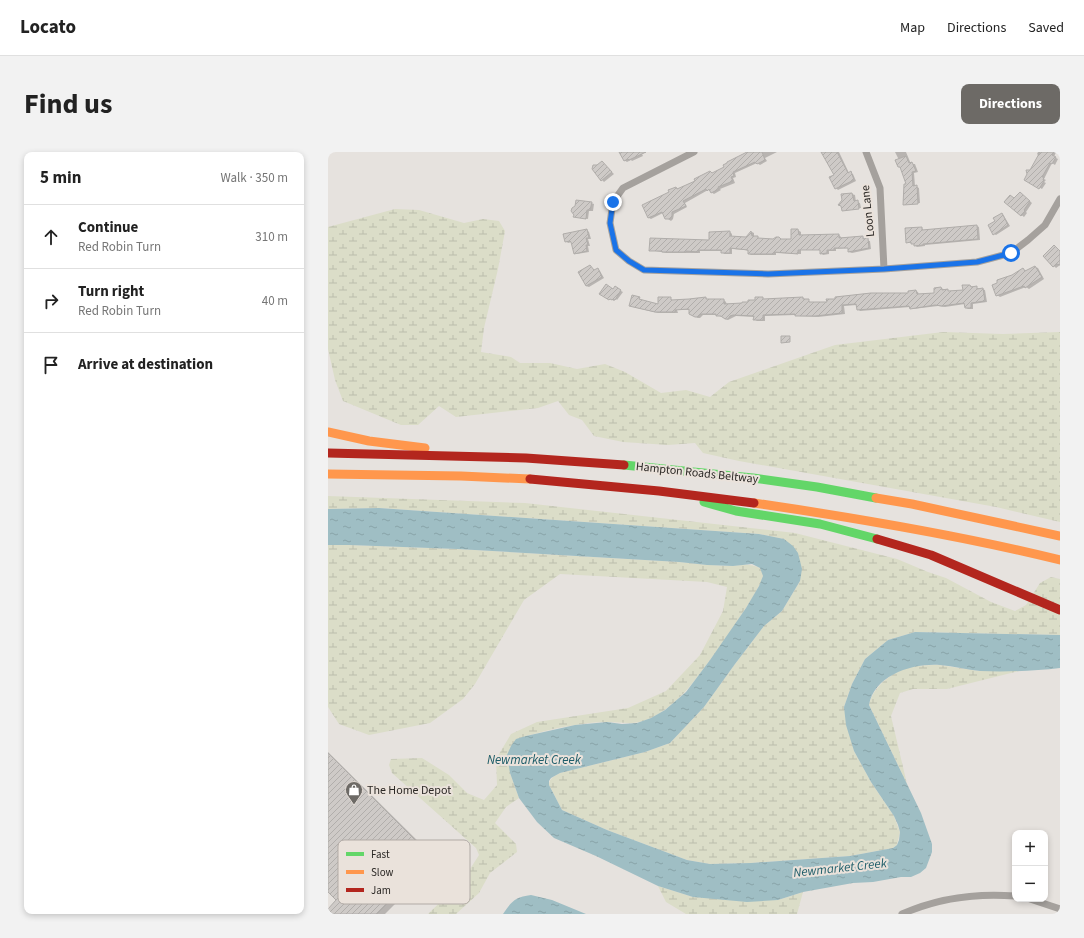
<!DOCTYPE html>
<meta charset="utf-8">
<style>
:root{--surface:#fff;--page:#f2f2f2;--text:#222;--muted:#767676;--line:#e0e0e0;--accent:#6d6a66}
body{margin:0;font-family:"Source Sans 3",sans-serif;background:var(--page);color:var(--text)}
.controls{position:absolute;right:12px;bottom:12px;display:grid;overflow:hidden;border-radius:8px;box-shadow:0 2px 6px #0003}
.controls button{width:36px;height:36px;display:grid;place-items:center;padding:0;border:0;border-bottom:1px solid var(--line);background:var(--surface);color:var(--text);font:20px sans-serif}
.stop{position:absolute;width:12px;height:12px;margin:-9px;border:3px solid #1a73e8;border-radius:50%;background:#fff}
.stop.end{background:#1a73e8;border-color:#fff;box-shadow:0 1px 4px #0008}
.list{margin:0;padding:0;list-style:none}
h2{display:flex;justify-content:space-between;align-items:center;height:52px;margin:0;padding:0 16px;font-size:17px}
h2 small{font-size:13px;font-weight:400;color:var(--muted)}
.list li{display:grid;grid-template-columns:26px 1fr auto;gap:12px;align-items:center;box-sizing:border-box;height:64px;padding:0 16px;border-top:1px solid var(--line)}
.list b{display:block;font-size:15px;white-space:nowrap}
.list p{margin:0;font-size:13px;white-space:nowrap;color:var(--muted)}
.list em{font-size:13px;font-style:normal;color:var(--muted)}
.icon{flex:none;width:22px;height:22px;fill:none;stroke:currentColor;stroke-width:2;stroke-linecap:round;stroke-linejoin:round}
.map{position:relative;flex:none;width:732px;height:762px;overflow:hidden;border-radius:8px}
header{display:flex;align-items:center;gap:24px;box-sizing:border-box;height:56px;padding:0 20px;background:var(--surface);border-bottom:1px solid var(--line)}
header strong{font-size:19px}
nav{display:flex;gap:22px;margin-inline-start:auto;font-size:14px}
.intro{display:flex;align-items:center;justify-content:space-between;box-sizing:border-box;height:96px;padding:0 24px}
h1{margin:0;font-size:28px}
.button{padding:10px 18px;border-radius:8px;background:var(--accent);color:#fff;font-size:14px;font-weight:700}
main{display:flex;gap:24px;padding:0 24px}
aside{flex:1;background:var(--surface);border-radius:8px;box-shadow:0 2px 6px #0003}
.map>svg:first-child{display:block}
.wetland{fill:url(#wetland-marsh)}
.water{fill:url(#water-ripples)}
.shadow{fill:#0003}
.building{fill:url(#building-hatch);stroke:#b0adaa}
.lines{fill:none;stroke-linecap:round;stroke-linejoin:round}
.street{stroke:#a5a19d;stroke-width:7}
.fast{stroke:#63d668;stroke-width:9}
.slow{stroke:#ff974d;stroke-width:9}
.jam{stroke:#b3261e;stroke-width:9}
.route{stroke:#1a73e8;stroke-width:5}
.labels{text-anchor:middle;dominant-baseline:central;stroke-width:4;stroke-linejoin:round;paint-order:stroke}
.street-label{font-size:12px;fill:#2c2926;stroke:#eae2db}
.poi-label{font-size:12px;fill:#2c2926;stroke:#eae2db;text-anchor:start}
.water-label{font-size:13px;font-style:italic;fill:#1c5c68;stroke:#eae2db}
.key{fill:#eae2db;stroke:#b1aaa5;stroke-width:1}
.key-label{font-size:11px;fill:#2c2926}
</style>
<header>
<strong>Locato</strong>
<nav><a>Map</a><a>Directions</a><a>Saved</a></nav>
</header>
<div class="intro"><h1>Find us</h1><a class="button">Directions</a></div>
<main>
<aside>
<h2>5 min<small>Walk · 350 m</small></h2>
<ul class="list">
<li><svg class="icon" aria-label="ahead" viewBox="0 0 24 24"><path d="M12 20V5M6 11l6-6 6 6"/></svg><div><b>Continue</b><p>Red Robin Turn</p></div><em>310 m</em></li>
<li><svg class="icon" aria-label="right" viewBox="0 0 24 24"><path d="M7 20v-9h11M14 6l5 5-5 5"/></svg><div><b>Turn right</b><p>Red Robin Turn</p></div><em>40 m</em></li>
<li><svg class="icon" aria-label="arrive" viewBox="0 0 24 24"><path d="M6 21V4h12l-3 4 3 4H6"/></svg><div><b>Arrive at destination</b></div></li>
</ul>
</aside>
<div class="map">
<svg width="732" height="762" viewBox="0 0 732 762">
<defs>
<pattern id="wetland-marsh" width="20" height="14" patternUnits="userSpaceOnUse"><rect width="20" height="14" fill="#dbddc8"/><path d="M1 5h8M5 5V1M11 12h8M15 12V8" fill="none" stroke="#bcbeac"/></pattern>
<pattern id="water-ripples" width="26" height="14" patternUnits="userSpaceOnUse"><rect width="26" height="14" fill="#9fbec4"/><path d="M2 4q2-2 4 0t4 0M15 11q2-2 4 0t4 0" fill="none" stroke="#89a3a8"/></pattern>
<pattern id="building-hatch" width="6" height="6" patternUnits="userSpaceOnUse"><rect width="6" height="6" fill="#cecac7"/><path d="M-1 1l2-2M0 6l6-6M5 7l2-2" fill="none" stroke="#b1aeab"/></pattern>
</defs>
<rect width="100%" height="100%" fill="#e6e2de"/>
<!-- wetland -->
<path class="wetland" d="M67,57L91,58L136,71L155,67L171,69L177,79L170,117L156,176L153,200L183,205L192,211H222L249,217L277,212L297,220L333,241L358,238L382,245L401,230L507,193L615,180L675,182L732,180V370L668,355L411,309L375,301L367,291L340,293L295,290L266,284L254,268L241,263L230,249L210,256L128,265L111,254L90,273H73L15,249L7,228L0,197V75Z
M0,344L197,351L467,381L569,407L600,420L618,426L663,450L687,459L698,453L712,431L723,425L732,427V483L587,480L560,488L537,507L524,532L516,555L526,599L543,630L566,664L572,680L569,693L565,696L522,704L423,711L382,712L359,708L279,678L234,658L221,633C221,626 227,624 232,621L317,600L342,591L376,555L407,512L436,474L454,459L472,429L456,387L431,382L51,356L0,357Z
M0,393H21L129,397L351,410C367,412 383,413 398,414C412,414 420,410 432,416C433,418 435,422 435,424C433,439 370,527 357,540C347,550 336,560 323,566C306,574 296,570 278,570C269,570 258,571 248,573C231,575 214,580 198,584L182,621L191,646L178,655L167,671L188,692L189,700L162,721L151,741L128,762H100L135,728L151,703L148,696L64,621L61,613L63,607L94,606L121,623L139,641L156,648L169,633L168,607L183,582L209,570L300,556L338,539L372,503L395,459L399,435L379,430L232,422L196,448L147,532L135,547L102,571L41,583L11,572L0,555Z
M612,513L651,519H691L619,537H585L572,541L563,564L579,632L541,553C545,533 567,518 586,514C594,513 603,513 612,513Z
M330,734L365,745L450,748L475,740L469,762H358L338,750Z"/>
<!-- water -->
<path class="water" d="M51,356L431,382L456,387L465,394L470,401L474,417L472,429L454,459L436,474L407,512L376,555L342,591L317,600L232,621L223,626L221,629V633L234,658L279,678L359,708L382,712L423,711L522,704L565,696L569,693L571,688L572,680L570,673L566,664L543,630L526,599L518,573L516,555L524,532L537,507L560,488L587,480L732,483V516C706,519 679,520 652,519C639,518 626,514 612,513C585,511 546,523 541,553L593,661L604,692V700L598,716L592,721L583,725H573L545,730L525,731L475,740L450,748L419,750L365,745L330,734L268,704L226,686L209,670L191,646L182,621L179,603L183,594L188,587L198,584L247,573L279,570L294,572L309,571L323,566L337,558L358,540L382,508L418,456L431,434L435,424L432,416L424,412L405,414L379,413L351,410L129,397L21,393H0V357Z
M203,743L224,748L258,762H175C184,749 187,745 203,743Z"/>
<!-- shadow -->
<path class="shadow" d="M293,0H318L314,2L315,4L304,9L303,8L299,10L296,8Z
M422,0H449L437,6L439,9L432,13L429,11L407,21L408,25L405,26L407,31L392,37L393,38L386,42L380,38L357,51L359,55L346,62L345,67L343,69L337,65L335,61L323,67L321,66L315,54L342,40L348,36L351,37L368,29L382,20L385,22Z
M495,0H511L521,21L525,22L528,29L510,38L508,36L507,23Z
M567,0H578L583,12H587L590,20L586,21L587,34L591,36L592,51L576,52L580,33L573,16L571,15V8Z
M710,0H728L726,5L730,7L727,13L724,11L716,27L718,28L716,30L718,31L714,37L697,27L711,4L709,2Z
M274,10L286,22L276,30L274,28L270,14Z
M514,42H524L527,43L528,50L532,51L533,56L516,57L514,54Z
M694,43L704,51L698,60L699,61L696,65L677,50L686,47Z
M263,51L266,52L265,59H261L260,67L247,64Z
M674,62L676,64L682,74L668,83L666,82L668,69Z
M649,74L651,75L652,88L597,93V94L589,95L584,91L579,90L594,76L596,79Z
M259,78L261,80L263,87H260L262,94H260L261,100L249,102L247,101L244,90L240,91L238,89Z
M470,78L473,80V84L511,83L513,85V87L535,85L537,88L542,89L543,97L524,101L521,100V96L508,97V99H501V102L495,103L493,101V98H473V102L448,101V103H423L421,102V99L417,98L404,97V102H396L394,99H372V101H338L322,98L382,89L402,80L404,82V85L418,86L424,80L426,81V85H429L432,87L464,88Z
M726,94L732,99V113L728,116L726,114Z
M262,114L267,119L270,117L272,119L276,126L261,135L258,134Z
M707,115L710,116L716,127L701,137L698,135L672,145L669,143L684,124L695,117L698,119Z
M642,134L657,138L659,150L645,152V157H640L638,156L637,152L617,155L610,154L585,157L582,155L532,159L530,157L529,153L516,154L517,162L490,165L470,164L467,163L437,164V169H429L426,167L427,165L408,164L400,168L389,163H375L372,166H370L362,161V158H349L350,161H330L305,155L311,146L313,148L331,153L342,146L345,149L378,146L380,148H396L398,150L399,153L415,152L434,146L437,148L475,146L483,151H500L581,142L588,139L590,140L591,143L607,142L613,136L623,140L636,138Z
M287,136L295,140L289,148L288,147L286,149L273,142L286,138Z
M0,600L110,709L57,762H0V758L10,748L0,739Z"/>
<!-- building -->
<path class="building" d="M291,0H318L301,8L300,7L296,9Z
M419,0H434L437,8L429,12L427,10L405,20L406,24L403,25L405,29L390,35L391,37L383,41L381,37L379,39L378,37L355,49L358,54L344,60V64L342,67H337L334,60L320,66L314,53L341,40L340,38L348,35L349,37L367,29L366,27L382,19L384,21L396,15L395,13L399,11V10Z
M493,0H509L520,21L523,19L526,28L507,37L501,25L506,23Z
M712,0H726L724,3L728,5L724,12L722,11L714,25H716L715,28L716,29L711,37L696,28L699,22L698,18H702Z
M578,4L581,11L584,10L588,19L584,20L585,34L589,33L590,52L575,53L576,32H578L572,15H570L567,8Z
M274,9L284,20L273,29L264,17L265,13H269Z
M692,40L702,49L696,58L697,59L693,64L676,50L682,43L686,46Z
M524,41L526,49L530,48L531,57L514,59L513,54L510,53L514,48L513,42Z
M248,48L264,50L262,58H259L258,67L245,65L246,63L243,59L244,56L247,54Z
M674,61L680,73L665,83L660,73L667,69L665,66Z
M649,73L650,87L595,92V93L586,94V92H583V90L578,91L577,76L594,75V78Z
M259,77L261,86H258L260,93H258L259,99L246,102L243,90L242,89L237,90L235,82Z
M463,77H470L471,83L511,82V86L535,84V87L540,86L541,96L520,100V96H506V98H499V101L492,102V98H470V102L446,100V102H420V98L402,96V101H393V98H370V100L358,99V100H334V99H321L322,86L381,88V80L402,79V84L418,85L423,79L424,84H430V86L445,87L448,85H451L453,87H463Z
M726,93L732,99V113L729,112L725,115L715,104Z
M262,113L266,118L270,116L274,125L258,134L250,120Z
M707,114L714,125L697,136L696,134L668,144L664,133L669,131V128L684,123L695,116L697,119Z
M278,132L285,137L287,134L293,138L287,148L285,147L284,148L282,147L281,148L271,142Z
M634,133H642L643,135L649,134V137L655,136L657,149L643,151V156H637L636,151L614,154L607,153L582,157L581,154L529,158L528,152L514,153V161L487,164H467V162L435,163V168H425L426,164L405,163L402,164L400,167H397L393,164H388V162H372L370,165H367L361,162V157L347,158V160H327L301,154L304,143L312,145L311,147L330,152V145H343V148L361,147L378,145V147H396V152L414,151V150H420V148H427V145H435V147L475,145V147H481V150H499L498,147H507V145L543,141H580V139L588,138L589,142L606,141V136L613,135L614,138L620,137V139L635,138Z
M453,184H462V190L453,191Z
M0,601L105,706L49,762H0V757L8,748L0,740Z"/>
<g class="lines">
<!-- street -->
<path class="street" d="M366,0L295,36L285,50L282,71L288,98L301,109L316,118L440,122L556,117L649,110L683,101L700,88L717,73L732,47
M538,0L552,36L556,117
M702,747L732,757
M574,762C610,746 648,741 687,744"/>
<!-- fast -->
<path class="fast" d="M296,313L425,326L489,335L548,346
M376,350L408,359L492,372L549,387"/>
<!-- slow -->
<path class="slow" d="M0,280L41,289L97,296
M0,322L133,324L202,327
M548,346L584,352L732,384
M426,351C529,366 631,383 732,408"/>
<!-- jam -->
<path class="jam" d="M0,301L198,306L296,313
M202,327L331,339L426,351
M549,387L603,403L732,458"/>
</g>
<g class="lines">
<!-- route -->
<path class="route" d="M285,50L282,71L288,98L301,109L316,118L440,122L556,117L649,110L683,101"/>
</g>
<!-- icons -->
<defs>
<symbol id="shop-pin" viewBox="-11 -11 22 30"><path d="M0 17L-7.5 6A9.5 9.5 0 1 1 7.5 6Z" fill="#6d6a66" stroke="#eae2db"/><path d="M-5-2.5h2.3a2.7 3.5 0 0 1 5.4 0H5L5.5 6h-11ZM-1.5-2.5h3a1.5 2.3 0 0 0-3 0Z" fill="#fff"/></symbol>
</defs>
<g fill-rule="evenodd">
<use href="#shop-pin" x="16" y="628" width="20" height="27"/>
</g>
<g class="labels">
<!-- street labels -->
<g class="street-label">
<text transform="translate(540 59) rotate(-96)">Loon Lane</text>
<text transform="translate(369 321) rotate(6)">Hampton Roads Beltway</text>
</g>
<!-- poi labels -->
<g class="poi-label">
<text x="39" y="638">The Home Depot</text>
</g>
<!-- water labels -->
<g class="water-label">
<text x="206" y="608">Newmarket Creek</text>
<text transform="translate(512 716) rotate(-6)">Newmarket Creek</text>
</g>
</g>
<!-- legend -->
<rect x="10" y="688" width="132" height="64" rx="6" class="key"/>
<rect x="18" y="700" width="18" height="4" fill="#63d668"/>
<rect x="18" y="718" width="18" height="4" fill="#ff974d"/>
<rect x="18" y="736" width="18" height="4" fill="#b3261e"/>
<g class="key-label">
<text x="43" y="706">Fast</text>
<text x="43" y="724">Slow</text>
<text x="43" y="742">Jam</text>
</g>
</svg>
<div class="controls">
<button>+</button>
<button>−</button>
</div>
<div class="stop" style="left:683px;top:101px"></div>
<div class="stop end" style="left:285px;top:50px"></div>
</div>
</main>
